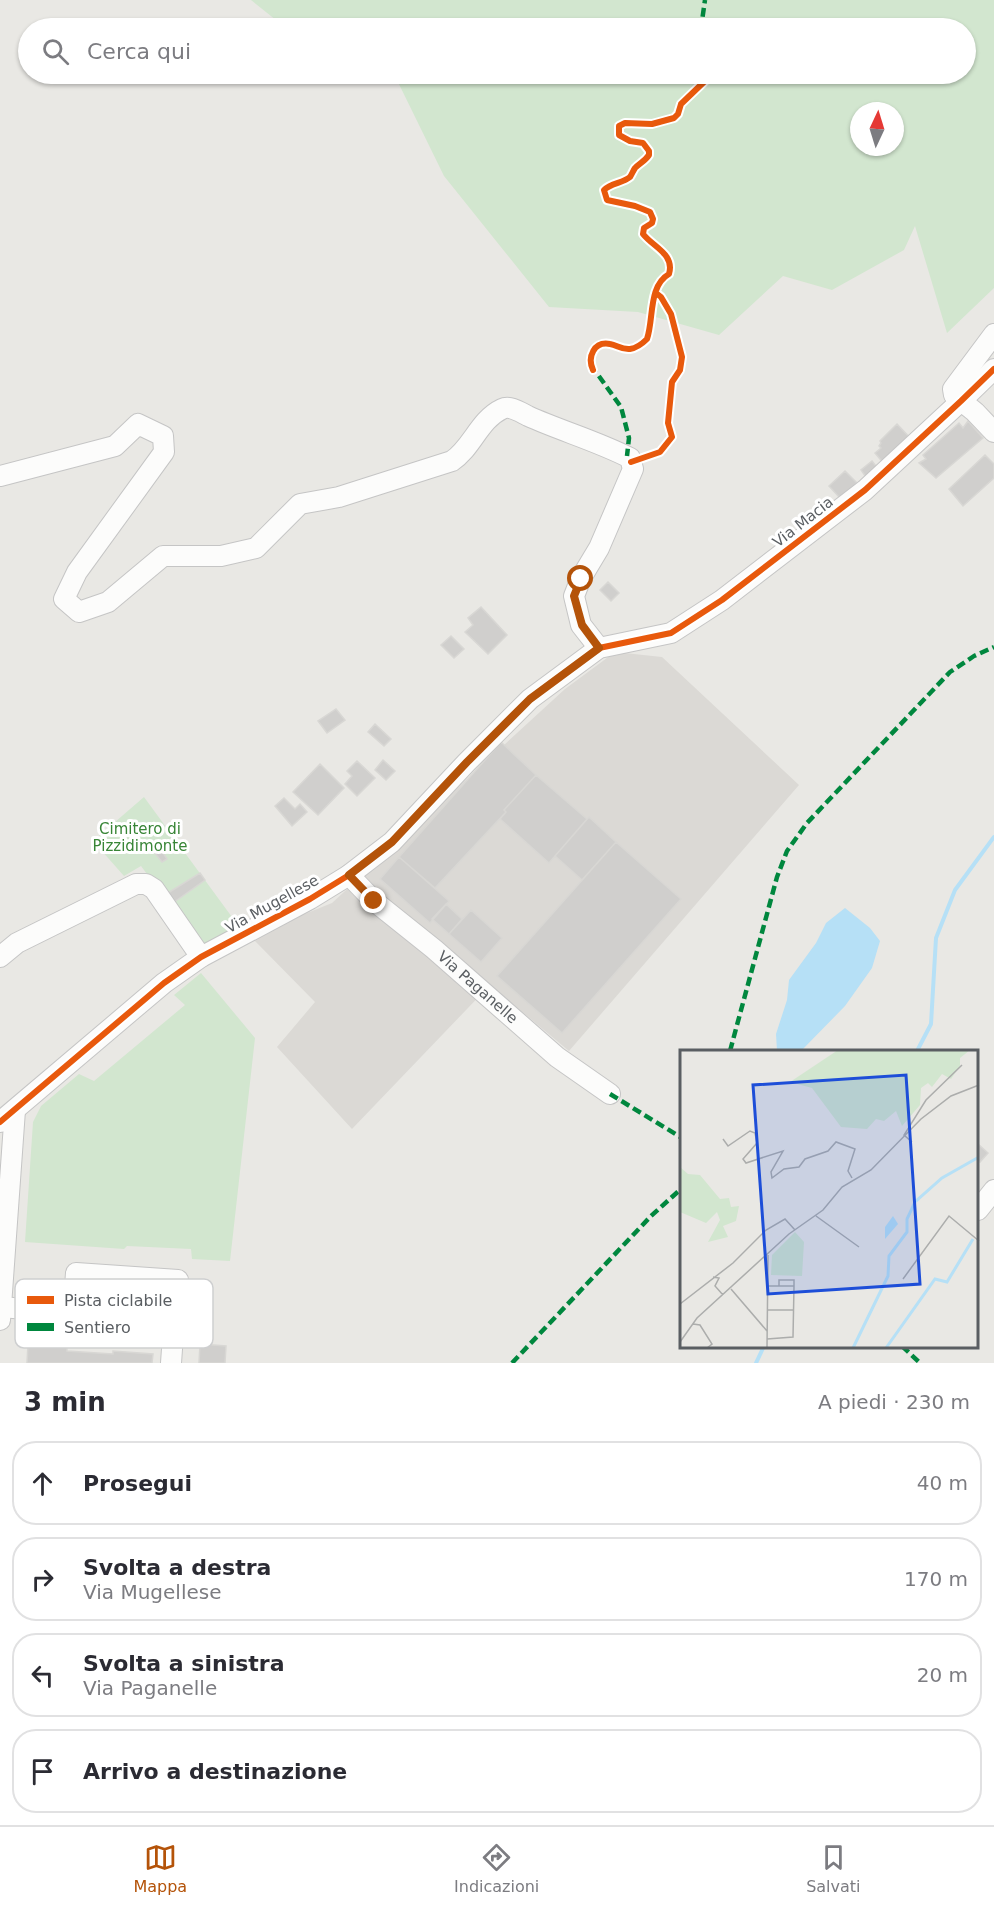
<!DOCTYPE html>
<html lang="it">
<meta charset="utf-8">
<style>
:root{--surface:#fff;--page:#f2f2f3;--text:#2b2b33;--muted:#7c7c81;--line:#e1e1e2;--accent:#b45309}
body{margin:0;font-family:"DejaVu Sans",sans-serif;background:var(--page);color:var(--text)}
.compass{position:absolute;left:850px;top:102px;width:54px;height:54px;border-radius:50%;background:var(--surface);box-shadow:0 2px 4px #0004;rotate:4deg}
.stop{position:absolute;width:18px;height:18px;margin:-14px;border:4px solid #b45309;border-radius:50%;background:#fff}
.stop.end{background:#b45309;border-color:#fff;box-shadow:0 2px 6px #0008}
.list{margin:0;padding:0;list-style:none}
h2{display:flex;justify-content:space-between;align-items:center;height:78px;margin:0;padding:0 24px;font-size:26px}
h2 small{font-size:20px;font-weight:400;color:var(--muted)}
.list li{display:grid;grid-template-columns:39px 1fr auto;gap:18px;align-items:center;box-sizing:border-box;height:84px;margin:0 12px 12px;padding:0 12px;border:2px solid var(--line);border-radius:24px}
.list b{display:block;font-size:22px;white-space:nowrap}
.list p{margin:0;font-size:20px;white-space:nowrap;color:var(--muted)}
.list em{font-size:20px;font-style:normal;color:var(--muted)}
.icon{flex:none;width:33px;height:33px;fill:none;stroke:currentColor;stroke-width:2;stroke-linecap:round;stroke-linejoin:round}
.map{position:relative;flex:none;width:994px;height:1363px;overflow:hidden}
.search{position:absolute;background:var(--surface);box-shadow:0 2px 4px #0004;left:18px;right:18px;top:18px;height:66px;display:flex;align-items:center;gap:15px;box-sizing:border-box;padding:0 21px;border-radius:33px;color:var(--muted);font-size:22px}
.sheet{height:462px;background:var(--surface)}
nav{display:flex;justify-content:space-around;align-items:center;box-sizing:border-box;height:84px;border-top:2px solid var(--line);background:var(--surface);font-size:16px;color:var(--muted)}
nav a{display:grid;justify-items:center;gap:3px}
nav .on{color:var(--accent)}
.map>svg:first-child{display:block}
.industrial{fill:#dbd9d5}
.green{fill:#d2e6cf;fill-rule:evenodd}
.water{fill:#b6e0f6}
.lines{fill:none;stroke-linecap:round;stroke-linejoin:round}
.stream{stroke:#b6e0f6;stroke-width:4}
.building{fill:#d0cfcd;stroke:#d8d7d4;stroke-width:1.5}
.minor-casing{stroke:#c5c5c5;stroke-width:22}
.minor{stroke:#fcfcfb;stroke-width:20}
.quiet{stroke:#00873e;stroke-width:4.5;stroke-dasharray:9 4.5;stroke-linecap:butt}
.cycleway-casing{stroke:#fff;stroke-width:10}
.cycleway{stroke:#e8590c;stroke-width:6}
.route{stroke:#b45309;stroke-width:8}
.labels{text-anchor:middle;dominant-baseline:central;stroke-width:6;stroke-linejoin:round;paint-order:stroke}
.street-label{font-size:15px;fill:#5a5e62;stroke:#fff}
.park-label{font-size:15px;fill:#388536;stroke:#fff}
.inset-river{fill:none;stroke:#b6e0f6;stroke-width:3}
.inset-road{fill:none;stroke:#acadac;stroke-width:1.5}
.view{fill:#1d4ed8;fill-opacity:0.15;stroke:#1d4ed8;stroke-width:3}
.inset-edge{fill:none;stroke:#5a5e62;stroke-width:3}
.key{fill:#fff;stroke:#cecfd0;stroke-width:1.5}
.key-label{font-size:16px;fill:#5a5e62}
</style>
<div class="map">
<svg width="994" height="1363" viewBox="0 0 994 1363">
<rect width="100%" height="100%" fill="#e9e8e4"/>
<!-- industrial -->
<path class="industrial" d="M615,652L662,657L799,785L569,1051L490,985L352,1129L277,1047L315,1002L250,936L332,903L565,689Z"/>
<!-- green -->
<path class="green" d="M251,0H994V288L947,333L915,226L904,250L832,290L783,276L719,335L638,312L549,307L444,176L394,74H966V28H302L281,24ZM859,111H895V147H859Z
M144,797L240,928L203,949L141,866L124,876L93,841Z
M201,973L255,1038L230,1261L192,1259L191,1249L127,1246L124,1249L25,1242L33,1122L41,1106L79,1074L94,1081L185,1005L174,995Z"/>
<!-- water -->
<path class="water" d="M845,908L870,928L880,941L872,968L845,1006L801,1051H777L776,1034L787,1000L789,980L816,943L826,923Z"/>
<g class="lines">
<!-- stream -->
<path class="stream" d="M917,1051L931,1024L936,938L955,890L994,837
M756,1363L764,1346"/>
</g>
<!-- building -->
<path class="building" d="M968,421L983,438L936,478L919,463L926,459L923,455L959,423L963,428Z
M897,424L913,441L885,465L875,453L881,448L879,446L881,443L880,441Z
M985,455L994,464V478L963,506L949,489Z
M872,461L879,470L868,480L861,470Z
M845,471L857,483L840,498L829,486Z
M608,582L619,593L611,601L600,590Z
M481,607L507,635L488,654L465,632L473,625L468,618Z
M451,636L464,649L454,658L441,645Z
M336,709L345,720L327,733L318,721Z
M375,724L391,739L384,746L368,732Z
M501,742L536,775L504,810L506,812L435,888L399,857Z
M383,760L395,771L386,780L375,770Z
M357,761L375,778L357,796L345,784L352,776L347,771Z
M320,764L344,788L318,815L293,792Z
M536,775L587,819L549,863L500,819L506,812L504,810Z
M284,798L295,809L300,804L307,812L292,826L275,806Z
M589,817L616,842L582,880L555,856Z
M616,842L681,899L562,1033L497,976Z
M160,848L167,859L162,862L154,852Z
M399,857L449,901L430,923L380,879Z
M200,873L205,880L170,905L163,896Z
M446,904L462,919L449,934L432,919Z
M471,910L502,938L481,962L449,934Z
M978,1144L988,1153L980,1162L978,1161Z
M28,1344L67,1347V1351L113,1354V1351L153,1354L152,1363H27Z
M200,1344L226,1346L225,1363H199Z"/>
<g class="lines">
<defs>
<g id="minor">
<path d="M994,334L953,389L954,395L975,412L994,432"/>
<path d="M0,476L115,446L138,424L163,436L164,452L77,572L64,599L79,612L108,602L163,556H221L256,548L300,504L339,497L452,461C472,448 479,420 502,409C510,405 520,412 528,416C561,431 597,441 630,458L633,469L599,548L581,578L574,596L581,625L599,648"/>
<path id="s1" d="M349,875L374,901L434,949L557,1057L610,1094"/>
<path d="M0,957L17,943L136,884H146L154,889L201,957"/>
<path d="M0,1122L164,983L201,957L310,899L349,875L392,842L467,762L530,699L599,648L671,633L722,600L865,490L961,401L994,369"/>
<path d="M978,1210L994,1190"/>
<path d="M1,1307L174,1321L171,1363"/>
<path d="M73,1313L76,1273L178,1280L174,1321"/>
<path d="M0,1320L15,1110"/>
</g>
</defs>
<!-- minor casing -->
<use href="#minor" class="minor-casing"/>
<!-- minor -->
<use href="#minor" class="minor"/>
<!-- quiet -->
<path class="quiet" d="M696,28L702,21L705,0
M591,365L621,407L629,438L627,456
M730,1051L777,877L787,851L807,823L950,672L974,656L994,647
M610,1094L682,1138
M902,1346L920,1363
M512,1363L651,1216L682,1188"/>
<defs>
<path id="cycleway" d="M593,370C587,357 594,341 610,344C617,345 622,350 630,349C637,348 642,344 647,339C654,319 648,286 669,274C675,254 653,247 643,234L644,228L652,223L653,219L650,212L635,206L607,200L604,190C611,183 623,183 630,177C632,174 633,171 635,168C640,163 645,161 649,155V151L643,143L630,141L619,135V126L625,123L652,124L674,118L678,114L681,104L706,80L707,74
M631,462L660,452L672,437L668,423L672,382L680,370L682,357L671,314L661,297L656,293
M0,1122L164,983L201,957L310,899L349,875L392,842L467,762L530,699L599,648L671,633L722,600L865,490L961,401L994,369"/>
</defs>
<!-- cycleway casing -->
<use href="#cycleway" class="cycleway-casing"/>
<!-- cycleway -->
<use href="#cycleway" class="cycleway"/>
</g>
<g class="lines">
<!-- route -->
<path class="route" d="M374,901L349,875L392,842L467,762L530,699L599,648L582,625L574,596L581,579"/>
</g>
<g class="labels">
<!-- street labels -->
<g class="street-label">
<text transform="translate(803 522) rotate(-38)">Via Macia</text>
<text transform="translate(272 904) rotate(-29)">Via Mugellese</text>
<text stroke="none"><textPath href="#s1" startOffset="171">Via Paganelle</textPath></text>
</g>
<!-- park labels -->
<g class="park-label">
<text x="140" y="829">Cimitero di<tspan x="140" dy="17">Pizzidimonte</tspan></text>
</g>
</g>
<!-- overview -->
<g transform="translate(680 1050)">
<rect width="298" height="298" fill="#e9e8e4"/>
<path d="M158,0H290L280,8V16L271,29L262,24L252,37L248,33L241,38L240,55L222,76L216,61L204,71L196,69L187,79L161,77L132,38L110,32ZM0,117L8,124L20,125L40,149L49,148L51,157L59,156L56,171L43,176L48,187L28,192L40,170L37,162L26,173L0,162ZM115,182L124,192L122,226L91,225L92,205Z" fill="#d2e6cf"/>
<path d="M213,166L218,174L205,189V177Z" fill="#b6e0f6"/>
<path class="inset-river" d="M173,298L208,226L209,206L227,182V169L235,152L262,128L299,107M206,298L255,229L267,232L293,189"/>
<path class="inset-road" d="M43,89L48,96L70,81L75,83L77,93L63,109L66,113L103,101L91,122L92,128L104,119L119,117L125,109L148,101L156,92L175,99L168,121L172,128M232,92L224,85L246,50L282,15M136,166L179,197M33,227L39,228L35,236L43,245M223,229L269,166L299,191M99,236V230H114V236M51,239L87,281M0,254L53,213L86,180L105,169L115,180M87,260H114M13,274L20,275L32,294L27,298M87,289L113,287L114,236H88M0,292L17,268L109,184L143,160L162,137L191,120L241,69L271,46L299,35M87,298L88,205"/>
<path class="view" d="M226,25L240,234L88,244L73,35Z"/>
<rect width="298" height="298" class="inset-edge"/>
</g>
<!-- legend -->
<rect x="15" y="1279" width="198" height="69" rx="9" class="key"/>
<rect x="27" y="1296" width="27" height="8" fill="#e8590c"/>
<rect x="27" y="1323" width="27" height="8" fill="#00873e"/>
<g class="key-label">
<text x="64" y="1306">Pista ciclabile</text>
<text x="64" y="1333">Sentiero</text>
</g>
</svg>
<svg class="compass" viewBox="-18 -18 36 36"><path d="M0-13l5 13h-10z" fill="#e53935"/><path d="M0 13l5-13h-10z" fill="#7c7c81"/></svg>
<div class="stop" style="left:581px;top:579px"></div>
<div class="stop end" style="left:374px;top:901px"></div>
<div class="search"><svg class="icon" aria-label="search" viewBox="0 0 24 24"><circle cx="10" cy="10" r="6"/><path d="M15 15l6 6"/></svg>Cerca qui</div>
</div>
<section class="sheet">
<h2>3 min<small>A piedi · 230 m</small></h2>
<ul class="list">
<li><svg class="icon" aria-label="ahead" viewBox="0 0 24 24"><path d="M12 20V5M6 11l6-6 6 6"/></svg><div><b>Prosegui</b></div><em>40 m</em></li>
<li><svg class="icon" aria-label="right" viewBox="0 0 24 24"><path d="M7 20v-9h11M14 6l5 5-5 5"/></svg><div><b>Svolta a destra</b><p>Via Mugellese</p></div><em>170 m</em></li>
<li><svg class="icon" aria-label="left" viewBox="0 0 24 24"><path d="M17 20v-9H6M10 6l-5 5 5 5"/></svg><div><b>Svolta a sinistra</b><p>Via Paganelle</p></div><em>20 m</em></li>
<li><svg class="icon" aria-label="arrive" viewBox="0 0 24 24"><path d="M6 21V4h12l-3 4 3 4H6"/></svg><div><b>Arrivo a destinazione</b></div></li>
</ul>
</section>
<nav>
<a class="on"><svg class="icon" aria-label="map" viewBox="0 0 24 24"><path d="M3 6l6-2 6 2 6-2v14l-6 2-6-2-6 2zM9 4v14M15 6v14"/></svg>Mappa</a>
<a><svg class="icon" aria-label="directions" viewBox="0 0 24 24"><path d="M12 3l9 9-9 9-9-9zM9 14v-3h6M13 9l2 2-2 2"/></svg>Indicazioni</a>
<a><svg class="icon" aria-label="saved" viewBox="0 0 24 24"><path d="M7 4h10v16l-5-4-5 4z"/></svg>Salvati</a>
</nav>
